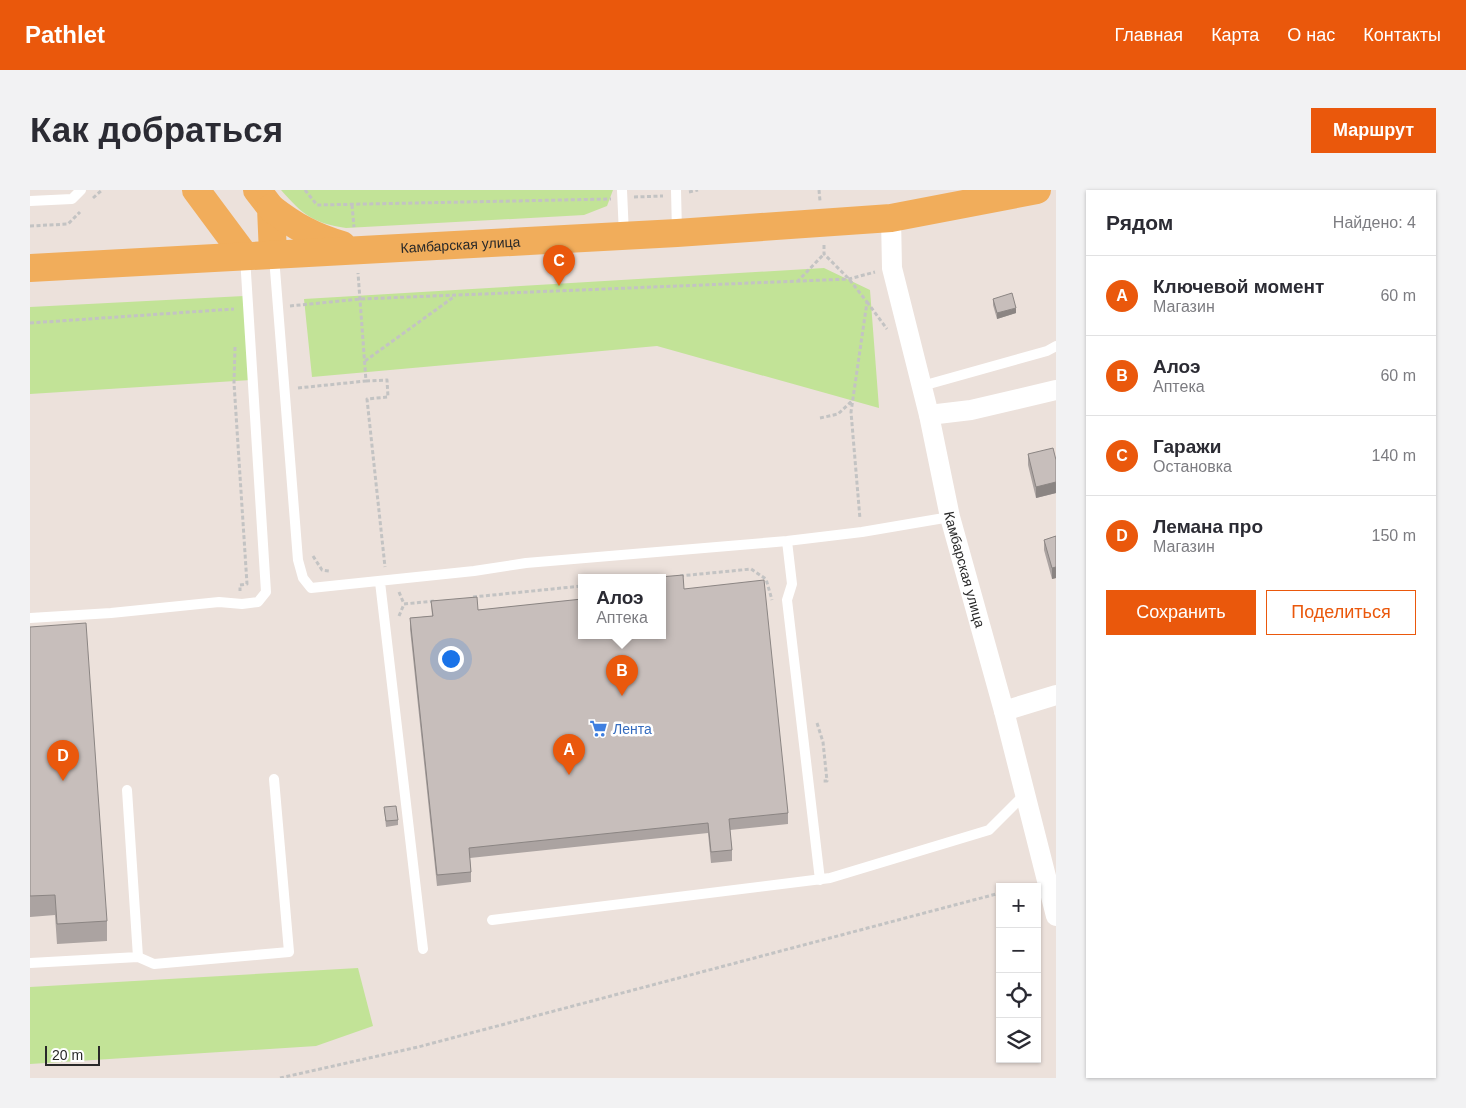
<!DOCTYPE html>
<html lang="ru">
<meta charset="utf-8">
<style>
:root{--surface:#fff;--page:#f2f2f3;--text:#2b2b33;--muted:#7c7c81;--line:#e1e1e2;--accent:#ea580c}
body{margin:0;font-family:Arial,sans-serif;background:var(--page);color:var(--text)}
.controls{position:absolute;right:15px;bottom:15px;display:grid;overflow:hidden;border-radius:0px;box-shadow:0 1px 4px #0004}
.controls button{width:45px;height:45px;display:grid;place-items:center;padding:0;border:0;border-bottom:1px solid var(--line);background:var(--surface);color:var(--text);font:25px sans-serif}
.scale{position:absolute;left:15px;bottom:12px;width:55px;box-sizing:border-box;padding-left:5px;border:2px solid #292929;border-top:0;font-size:14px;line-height:18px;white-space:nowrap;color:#292929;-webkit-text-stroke:4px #fff;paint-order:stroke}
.you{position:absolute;left:420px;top:468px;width:18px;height:18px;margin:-12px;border:4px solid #fff;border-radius:50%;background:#1a73e8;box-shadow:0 0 0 8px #1a73e833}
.badge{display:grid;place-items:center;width:32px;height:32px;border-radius:50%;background:var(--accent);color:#fff;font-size:16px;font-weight:700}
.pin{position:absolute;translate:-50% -41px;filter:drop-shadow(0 1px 2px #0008)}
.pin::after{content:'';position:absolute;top:26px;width:18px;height:15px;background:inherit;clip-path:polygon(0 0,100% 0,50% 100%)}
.popup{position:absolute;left:548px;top:384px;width:88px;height:65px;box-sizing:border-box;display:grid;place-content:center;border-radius:0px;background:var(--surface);filter:drop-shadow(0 1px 4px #0005);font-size:16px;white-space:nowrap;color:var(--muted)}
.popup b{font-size:19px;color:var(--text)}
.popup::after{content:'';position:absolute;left:50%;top:100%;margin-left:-10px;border:10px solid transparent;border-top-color:var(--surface)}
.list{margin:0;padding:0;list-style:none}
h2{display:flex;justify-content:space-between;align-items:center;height:65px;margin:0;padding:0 20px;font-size:21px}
h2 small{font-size:16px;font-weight:400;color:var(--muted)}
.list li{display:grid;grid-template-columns:32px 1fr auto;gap:15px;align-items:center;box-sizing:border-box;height:80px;padding:0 20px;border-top:1px solid var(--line)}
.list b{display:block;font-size:19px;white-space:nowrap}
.list p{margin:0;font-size:16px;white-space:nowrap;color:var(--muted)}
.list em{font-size:16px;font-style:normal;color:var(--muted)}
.actions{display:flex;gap:10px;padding:15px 20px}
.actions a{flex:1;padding:11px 0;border:1px solid var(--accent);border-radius:0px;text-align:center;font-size:18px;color:var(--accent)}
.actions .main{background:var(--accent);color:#fff}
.icon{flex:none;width:28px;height:28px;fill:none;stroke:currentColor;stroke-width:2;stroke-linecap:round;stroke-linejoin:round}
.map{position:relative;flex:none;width:1026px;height:888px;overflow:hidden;border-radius:0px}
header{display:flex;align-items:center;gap:30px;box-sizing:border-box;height:70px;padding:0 25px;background:var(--accent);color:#fff}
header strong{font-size:24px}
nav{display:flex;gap:28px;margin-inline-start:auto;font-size:18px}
.intro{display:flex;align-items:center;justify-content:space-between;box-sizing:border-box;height:120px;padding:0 30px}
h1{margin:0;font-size:35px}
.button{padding:12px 22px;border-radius:0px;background:var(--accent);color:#fff;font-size:18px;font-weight:700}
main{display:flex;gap:30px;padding:0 30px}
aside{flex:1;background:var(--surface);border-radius:0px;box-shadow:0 1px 4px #0004}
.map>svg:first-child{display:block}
.green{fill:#c2e397}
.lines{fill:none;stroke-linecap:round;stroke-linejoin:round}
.path{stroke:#c3c3c3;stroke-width:3;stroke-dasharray:4 2.5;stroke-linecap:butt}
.lane{stroke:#fff;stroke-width:10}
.street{stroke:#fff;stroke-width:20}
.primary{stroke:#f1ad5b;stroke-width:28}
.wall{fill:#aba3a1}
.shaded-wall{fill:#8b8583}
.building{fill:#c7bebb;stroke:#8b8583}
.labels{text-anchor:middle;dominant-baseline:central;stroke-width:5;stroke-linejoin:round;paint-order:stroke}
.street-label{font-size:14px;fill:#292929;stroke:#fff}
.shop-label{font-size:14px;fill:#366cbe;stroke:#fff;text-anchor:start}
</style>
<header>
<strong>Pathlet</strong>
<nav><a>Главная</a><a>Карта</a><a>О нас</a><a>Контакты</a></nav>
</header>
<div class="intro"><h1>Как добраться</h1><a class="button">Маршрут</a></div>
<main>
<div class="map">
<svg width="1026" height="888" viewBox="0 0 1026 888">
<rect width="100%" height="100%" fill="#ece1db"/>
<!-- green -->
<path class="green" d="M251,0H583L577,16L554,25L316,38C283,33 273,25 251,0Z
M794,78L840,100L849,218L627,156L282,187L274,109Z
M214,106L221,190L0,204V117Z
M328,778L343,836L286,856L0,874V797Z"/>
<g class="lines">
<!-- path -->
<path class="path" d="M275,0L287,15L581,9
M789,0L790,11
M659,2L668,0
M604,7L633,6
M63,8L72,0
M322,15L324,37
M0,36L38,34L50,22
M794,55V64L819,89L837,112L821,222L830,329
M767,92L794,64
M837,112L857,139
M260,116L330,109L819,89L845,82
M0,133L204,119
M205,157L204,193L217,394L210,395V401
M335,171L425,106
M336,191L357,190L358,207L337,209L355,377
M268,198L336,191L328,83
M790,228L808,224L823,210
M283,366L292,380L299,381
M650,386L721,379L736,389L742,410
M369,402L374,414
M443,407L552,396
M369,426L374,414L405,411
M787,533L793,552L797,591H792
M250,888L388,857L970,703"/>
<!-- lane -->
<path class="lane" d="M592,0L594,45
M646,0L647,42
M0,11L42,9L51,0
M244,67L268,370L273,388L281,398L444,381L496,373L757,351L832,342L920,327
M892,196L1017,161L1026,156
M757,351L762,394L757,410L790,690
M350,392L393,759
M0,428L81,423L189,412L212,414L228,412L236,402L215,67
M97,600L108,767
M462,730L800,688L959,640L995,604
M0,773L108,767L124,774L259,762L244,589"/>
<!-- street -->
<g class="street">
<path id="s1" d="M861,28L862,78L899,225L920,327L974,521L1026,726"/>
<path d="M899,225L941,220L1026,200"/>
<path d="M974,521L1026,505"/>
</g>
<!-- primary -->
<g class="primary">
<path d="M166,0L215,66"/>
<path d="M227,0L241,18L243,64"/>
<path d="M241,18C264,36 284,47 312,55"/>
<path id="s2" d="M0,78L647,43L861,28L1007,0"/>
</g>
</g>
<!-- wall -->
<path class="wall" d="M963,109L986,123L967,129L963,115Z
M998,264L1026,270V303L1006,308L998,275Z
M1026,346V388L1022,389L1014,360V350Z
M654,399L758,623V634L700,640L702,660V671L681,673L678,643L440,668L441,682V692L407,696L380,439V428L402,426L401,411L448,420Z
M0,437L77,731V751L27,754L25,725L0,727Z
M354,617L368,630V635L356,637Z"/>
<!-- shaded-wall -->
<path class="shaded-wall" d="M986,118V123L967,129V123Z
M1026,292V303L1006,308V297Z
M1026,377V388L1022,389V378Z"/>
<!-- building -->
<path class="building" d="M982,103L986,118L967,123L963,109Z
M1023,258L1026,270V292L1006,297L998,264Z
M1026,346V377L1022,378L1014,350Z
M653,385L654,399L734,390L758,623L699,629L702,660L681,662L678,633L439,658L441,682L407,685L380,428L403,426L401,411L447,407L448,420L552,409V445H632V387H630Z
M56,433L77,731L27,734L25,705L0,706V437Z
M366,616L368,630L356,631L354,617Z"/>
<!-- icons -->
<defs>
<symbol id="supermarket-bare" viewBox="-9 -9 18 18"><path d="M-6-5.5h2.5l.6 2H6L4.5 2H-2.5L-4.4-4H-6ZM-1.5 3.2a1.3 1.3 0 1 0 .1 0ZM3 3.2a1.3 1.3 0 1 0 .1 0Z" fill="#3f7fe0" stroke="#fff" stroke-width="2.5" paint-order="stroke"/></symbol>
</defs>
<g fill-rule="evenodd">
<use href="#supermarket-bare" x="556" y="526" width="25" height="25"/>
</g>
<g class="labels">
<!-- street labels -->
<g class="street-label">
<text stroke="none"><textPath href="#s2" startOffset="431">Камбарская улица</textPath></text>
<text stroke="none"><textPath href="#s1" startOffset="360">Камбарская улица</textPath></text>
</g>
<!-- shop labels -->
<g class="shop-label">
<text x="583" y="539">Лента</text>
</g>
</g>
</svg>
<div class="controls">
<button>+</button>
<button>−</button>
<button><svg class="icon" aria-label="locate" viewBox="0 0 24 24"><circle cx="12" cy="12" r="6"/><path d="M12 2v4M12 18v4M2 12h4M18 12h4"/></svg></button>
<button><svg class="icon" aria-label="layers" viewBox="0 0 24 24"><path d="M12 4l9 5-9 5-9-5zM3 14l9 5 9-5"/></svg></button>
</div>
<div class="scale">20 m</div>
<div class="you"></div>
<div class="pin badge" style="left:539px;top:585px">A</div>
<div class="pin badge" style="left:592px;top:506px">B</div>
<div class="popup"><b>Алоэ</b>Аптека</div>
<div class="pin badge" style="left:529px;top:96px">C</div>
<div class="pin badge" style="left:33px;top:591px">D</div>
</div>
<aside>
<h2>Рядом<small>Найдено: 4</small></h2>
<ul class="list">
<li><span class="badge">A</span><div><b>Ключевой момент</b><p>Магазин</p></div><em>60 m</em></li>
<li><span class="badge">B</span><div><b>Алоэ</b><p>Аптека</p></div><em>60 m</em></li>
<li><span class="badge">C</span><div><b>Гаражи</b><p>Остановка</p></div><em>140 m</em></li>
<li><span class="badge">D</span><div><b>Лемана про</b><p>Магазин</p></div><em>150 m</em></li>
</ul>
<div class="actions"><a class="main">Сохранить</a><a>Поделиться</a></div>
</aside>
</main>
